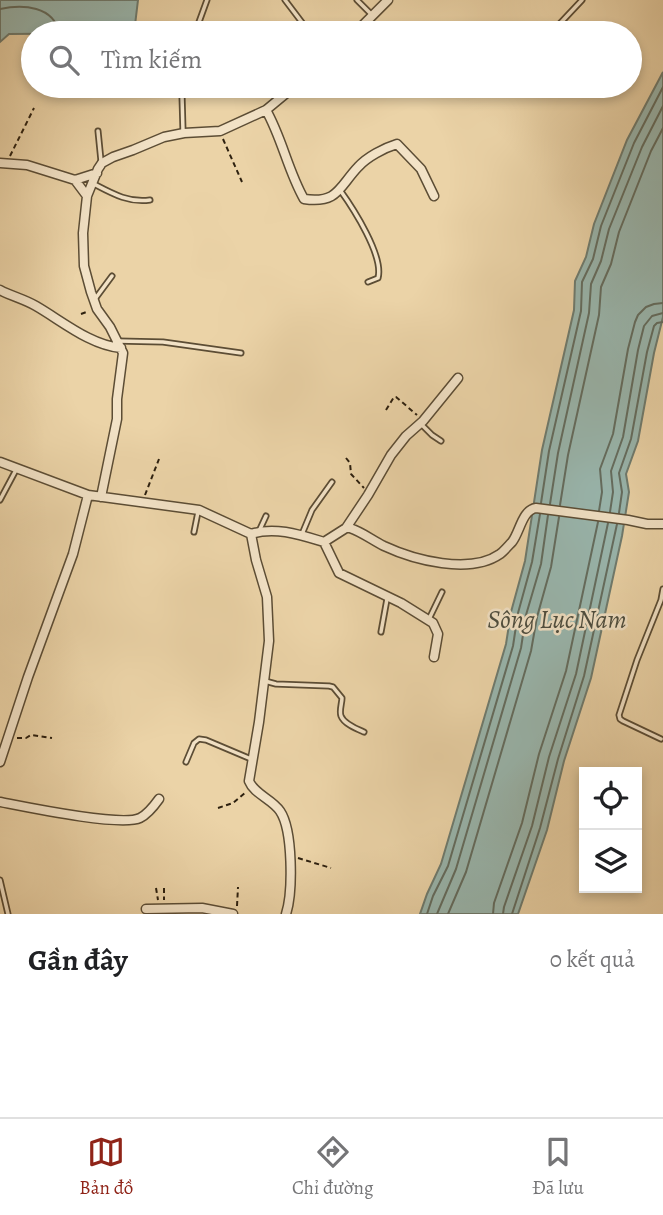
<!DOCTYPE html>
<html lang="vi">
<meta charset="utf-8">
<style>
:root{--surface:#fff;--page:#f2f2f2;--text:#202124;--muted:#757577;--line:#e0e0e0;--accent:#8f2418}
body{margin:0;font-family:Alegreya,serif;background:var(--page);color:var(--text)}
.controls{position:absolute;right:21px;bottom:21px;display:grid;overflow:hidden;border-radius:0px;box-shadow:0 4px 10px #0003}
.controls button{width:63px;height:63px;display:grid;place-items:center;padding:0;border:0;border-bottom:2px solid var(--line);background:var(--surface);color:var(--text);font:35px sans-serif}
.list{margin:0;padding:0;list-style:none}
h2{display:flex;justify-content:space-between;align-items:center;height:91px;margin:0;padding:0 28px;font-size:30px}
h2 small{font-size:23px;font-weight:400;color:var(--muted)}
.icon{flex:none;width:38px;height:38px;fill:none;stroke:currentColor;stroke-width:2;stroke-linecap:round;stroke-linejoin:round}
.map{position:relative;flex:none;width:663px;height:914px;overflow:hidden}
.search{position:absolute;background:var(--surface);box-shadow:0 4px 10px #0003;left:21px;right:21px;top:21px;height:77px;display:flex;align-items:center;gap:18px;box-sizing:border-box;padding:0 24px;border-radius:38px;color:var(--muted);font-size:26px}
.sheet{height:203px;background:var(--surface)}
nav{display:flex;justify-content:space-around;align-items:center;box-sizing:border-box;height:98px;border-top:2px solid var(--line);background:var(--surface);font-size:19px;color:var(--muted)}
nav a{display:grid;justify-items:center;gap:4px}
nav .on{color:var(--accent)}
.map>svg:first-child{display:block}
.water{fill:#99b7af;stroke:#6e7b6f;stroke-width:2}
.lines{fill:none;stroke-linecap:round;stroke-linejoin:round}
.shore{stroke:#636c5f;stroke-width:2}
.service-casing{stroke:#5c4d35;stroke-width:7}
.minor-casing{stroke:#5c4d35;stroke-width:11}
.path{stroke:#2d200f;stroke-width:2;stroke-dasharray:5 3.5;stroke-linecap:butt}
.service{stroke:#f2e2c6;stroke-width:3.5}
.minor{stroke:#f2e2c6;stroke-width:8}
.labels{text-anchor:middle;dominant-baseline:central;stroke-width:5;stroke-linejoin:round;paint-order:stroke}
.water-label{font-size:26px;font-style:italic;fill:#4d4d3f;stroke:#f2e2c6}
</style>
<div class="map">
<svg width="663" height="914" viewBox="0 0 663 914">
<rect width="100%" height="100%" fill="#ebd3a7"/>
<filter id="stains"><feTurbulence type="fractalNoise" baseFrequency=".00286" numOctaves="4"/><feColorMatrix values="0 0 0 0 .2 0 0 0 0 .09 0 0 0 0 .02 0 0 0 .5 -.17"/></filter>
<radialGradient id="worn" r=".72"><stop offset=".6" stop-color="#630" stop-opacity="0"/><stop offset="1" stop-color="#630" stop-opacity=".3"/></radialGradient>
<!-- water -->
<path class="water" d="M0,0H138L135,25L132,33L9,34L0,42Z
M663,72V317L654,353L638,441L626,474L629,492L622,536L591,678L564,761L547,830L518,914H420L427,894L441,864L506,644L511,612L525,561L542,450L574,310L575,281L586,257L594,224L627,140Z"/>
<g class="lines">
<!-- shore -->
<path class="shore" d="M0,9C23,4 54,6 59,33
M541,503L549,451L581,311L582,282L593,259L601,226L634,143L663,87
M550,504L558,453L589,313L591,284L601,261L609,229L642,147L663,106
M560,505L568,455L599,315L601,287L611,264L619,232L651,151L663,128
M599,511L602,492L600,469L613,434L628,349L635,322L638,315L646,307L654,304L663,303
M610,512L613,492L611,471L623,437L638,350L644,326L652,316L663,313
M619,513L622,492L619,473L631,439L647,352L654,326L657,323L663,322
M427,914L433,896L448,866L513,646L518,613L532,562L540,514
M437,914L456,869L521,648L526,615L541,564L548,515
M448,914L466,872L531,651L537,617L551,567L559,517
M493,914L494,903L522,823L539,754L566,671L598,522
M503,914L504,907L532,826L549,757L576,674L608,523
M512,914L540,828L558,759L584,676L617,524"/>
<defs>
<path id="service" d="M285,0L310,33
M357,0L371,14
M195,33L207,0
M551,33L582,0
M98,131L101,161
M183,131L182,96L184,86
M94,184C113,194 129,203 150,200
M340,190C353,208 384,256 378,278L368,282
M95,299L112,276
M118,341L163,342L241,353
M422,425L432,435L441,441
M0,500L16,470
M260,529L266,516
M194,532L198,512
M302,534L312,510L332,482
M429,619L442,592
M381,632L387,599
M265,681L276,684L329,686L333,687L342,698C342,703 339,711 341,716C344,724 357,729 364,732
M661,739L623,721L620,719L619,715L637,660L661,600L663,589
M186,762L194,743L199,739L206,740L251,759
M0,880L8,914"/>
<path id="minor" d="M355,33L388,0
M266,110C282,138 288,171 304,199C338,204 339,187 358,167C367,157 384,148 397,144L421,169L434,196
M0,163L27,165L75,180L97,173
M75,180L87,196
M0,290C11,296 24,299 36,306C62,321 90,345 121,348
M0,462L88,495L199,510L251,534C275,526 301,535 324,542L346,528H350C362,532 372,540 384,546C414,560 470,575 500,554C504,551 509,545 512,542C520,532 522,510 536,508L628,520L647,524H663
M101,497L117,419V399L123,353L110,327L97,309L91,292L84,266L83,233L87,196L98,169L102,163L113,157L133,150L164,137L184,133L220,131L266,110L295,86
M346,528L368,495L391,455L406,436L423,421L458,378
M251,534L256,560L267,597L269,641L259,722L249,781C254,794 272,799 280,811C293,830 293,892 286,914
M324,542L339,573L401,603L433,623L438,634L434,657
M0,762L28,677L73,554L88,495
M0,802C26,807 121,827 140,818C148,814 154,806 159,799
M146,909L202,908L233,914"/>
</defs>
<!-- service casing -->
<use href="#service" class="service-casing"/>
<!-- minor casing -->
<use href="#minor" class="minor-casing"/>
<!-- path -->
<path class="path" d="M223,139L242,182
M10,156L34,108
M81,314L89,311
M386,410L394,397H396L417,415
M346,458L350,463L351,474L364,488
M145,495L159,459
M17,738H26L31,735L52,738
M218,808L233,803L245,793
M298,858L331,868
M156,888L158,900
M164,888V900
M237,906L238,887"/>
<!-- service -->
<use href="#service" class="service"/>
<!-- minor -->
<use href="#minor" class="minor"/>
</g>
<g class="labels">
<!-- water labels -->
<g class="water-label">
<text x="557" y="619">Sông Lục Nam</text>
</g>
</g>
<rect width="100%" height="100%" filter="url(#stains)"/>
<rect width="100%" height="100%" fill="url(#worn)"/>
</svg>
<div class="controls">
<button><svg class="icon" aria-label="locate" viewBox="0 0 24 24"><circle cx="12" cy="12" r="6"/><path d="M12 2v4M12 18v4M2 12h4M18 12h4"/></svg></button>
<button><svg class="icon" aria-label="layers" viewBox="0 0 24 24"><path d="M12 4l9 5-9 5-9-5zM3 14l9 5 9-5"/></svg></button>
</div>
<div class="search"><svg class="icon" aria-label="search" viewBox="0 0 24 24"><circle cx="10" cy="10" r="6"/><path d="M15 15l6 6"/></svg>Tìm kiếm</div>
</div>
<section class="sheet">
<h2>Gần đây<small>0 kết quả</small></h2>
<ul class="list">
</ul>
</section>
<nav>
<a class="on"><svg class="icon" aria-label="map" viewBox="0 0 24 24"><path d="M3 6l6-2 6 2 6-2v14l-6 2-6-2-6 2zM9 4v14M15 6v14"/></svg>Bản đồ</a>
<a><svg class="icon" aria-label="directions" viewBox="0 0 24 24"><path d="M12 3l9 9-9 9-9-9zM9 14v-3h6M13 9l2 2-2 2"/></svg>Chỉ đường</a>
<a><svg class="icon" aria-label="saved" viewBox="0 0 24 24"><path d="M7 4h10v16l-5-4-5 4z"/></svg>Đã lưu</a>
</nav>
